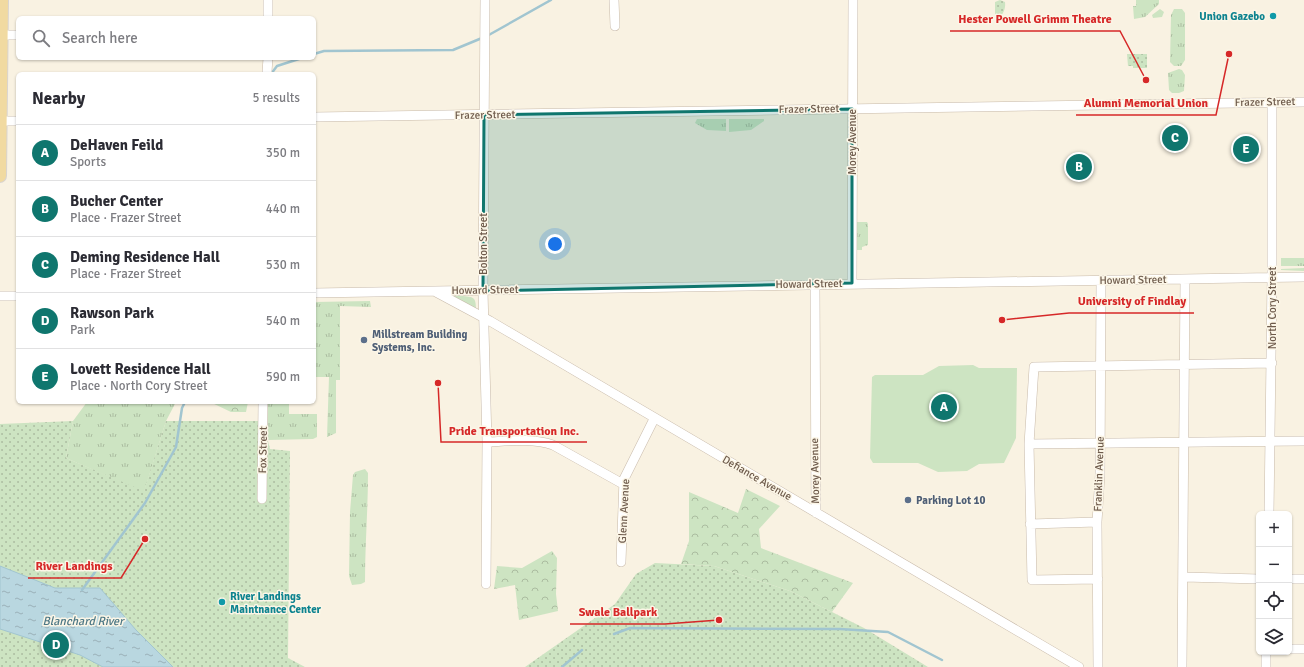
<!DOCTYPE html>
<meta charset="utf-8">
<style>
:root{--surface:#fff;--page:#f7f7f7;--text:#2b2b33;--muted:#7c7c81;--line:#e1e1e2;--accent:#0f766e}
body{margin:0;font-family:Signika,sans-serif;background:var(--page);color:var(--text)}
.controls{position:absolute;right:12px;bottom:12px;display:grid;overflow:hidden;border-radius:6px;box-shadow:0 1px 3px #0004}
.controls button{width:36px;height:36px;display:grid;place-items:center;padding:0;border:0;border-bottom:1px solid var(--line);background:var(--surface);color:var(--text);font:20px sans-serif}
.you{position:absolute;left:555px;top:244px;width:14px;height:14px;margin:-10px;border:3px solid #fff;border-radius:50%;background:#1a73e8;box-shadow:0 0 0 6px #1a73e833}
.badge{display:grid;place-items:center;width:26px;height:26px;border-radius:50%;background:var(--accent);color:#fff;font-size:13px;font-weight:700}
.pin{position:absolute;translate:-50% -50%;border:2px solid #fff;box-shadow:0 1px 4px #0006}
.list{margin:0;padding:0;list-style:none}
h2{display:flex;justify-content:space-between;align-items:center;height:52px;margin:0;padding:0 16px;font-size:17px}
h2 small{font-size:13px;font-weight:400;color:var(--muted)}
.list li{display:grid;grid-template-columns:26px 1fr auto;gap:12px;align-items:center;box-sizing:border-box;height:56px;padding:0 16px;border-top:1px solid var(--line)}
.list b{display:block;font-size:15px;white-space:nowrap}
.list p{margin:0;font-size:13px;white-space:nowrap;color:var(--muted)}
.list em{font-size:13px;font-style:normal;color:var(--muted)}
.icon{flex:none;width:22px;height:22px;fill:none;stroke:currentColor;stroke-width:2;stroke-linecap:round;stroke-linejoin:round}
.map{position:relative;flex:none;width:1304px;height:667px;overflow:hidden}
.search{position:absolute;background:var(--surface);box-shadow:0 1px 3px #0004;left:16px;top:16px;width:300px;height:44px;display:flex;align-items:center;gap:10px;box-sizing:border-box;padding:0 14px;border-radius:6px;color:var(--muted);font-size:15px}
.panel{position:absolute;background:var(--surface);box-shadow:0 1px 3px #0004;left:16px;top:72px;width:300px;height:332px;border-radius:6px}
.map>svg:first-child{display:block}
.grass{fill:url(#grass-tufts)}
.forest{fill:url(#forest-crowns)}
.park{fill:url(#park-dots)}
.pitch{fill:#cde4c2}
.water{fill:url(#water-ripples);stroke:#a1c5d0}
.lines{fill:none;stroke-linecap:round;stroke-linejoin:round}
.stream{stroke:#a1c5d0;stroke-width:2.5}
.minor-casing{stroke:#c8baaa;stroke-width:10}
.major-casing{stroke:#d9d4d0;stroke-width:14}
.minor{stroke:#fff;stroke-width:9}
.major{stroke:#f1daa1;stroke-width:12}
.marked{fill:#0f766e;fill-opacity:0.2;stroke:#0f766e;stroke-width:3;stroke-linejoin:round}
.culture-dot{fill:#0f9aa8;stroke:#fcf6e7;stroke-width:1.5}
.service-dot{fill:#5c6f8a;stroke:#fcf6e7;stroke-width:1.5}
.labels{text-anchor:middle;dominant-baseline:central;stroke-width:3;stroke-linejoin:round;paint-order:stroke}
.culture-label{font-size:11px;font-weight:bold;fill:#0d838f;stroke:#fcf6e7;text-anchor:end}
.street-label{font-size:11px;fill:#6d5a4b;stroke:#fcf6e7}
.service-label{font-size:11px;font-weight:bold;fill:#4e5e75;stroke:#fcf6e7;text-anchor:start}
.water-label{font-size:12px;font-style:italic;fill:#4c7785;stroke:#fcf6e7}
.leader{fill:none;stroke:#d62828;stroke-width:1.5}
.callout-dot{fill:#d62828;stroke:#fcf6e7;stroke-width:1.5}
.callout-label{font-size:12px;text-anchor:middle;font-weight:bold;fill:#d62828;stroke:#fcf6e7;stroke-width:3;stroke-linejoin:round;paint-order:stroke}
</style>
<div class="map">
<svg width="1304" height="667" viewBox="0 0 1304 667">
<defs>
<pattern id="grass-tufts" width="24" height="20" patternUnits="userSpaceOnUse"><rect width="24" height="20" fill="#cde4c2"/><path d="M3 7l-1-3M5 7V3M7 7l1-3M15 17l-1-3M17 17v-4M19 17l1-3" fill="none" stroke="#abbca0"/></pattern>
<pattern id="forest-crowns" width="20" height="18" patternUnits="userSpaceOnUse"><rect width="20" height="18" fill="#cde4c2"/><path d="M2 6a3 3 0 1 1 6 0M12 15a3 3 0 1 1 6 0" fill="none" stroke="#abbca0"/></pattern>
<pattern id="park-dots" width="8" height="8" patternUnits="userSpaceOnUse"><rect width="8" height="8" fill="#cde4c2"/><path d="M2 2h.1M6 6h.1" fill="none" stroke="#abbca0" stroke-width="1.8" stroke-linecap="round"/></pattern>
<pattern id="water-ripples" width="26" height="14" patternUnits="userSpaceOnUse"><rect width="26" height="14" fill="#b9d7e0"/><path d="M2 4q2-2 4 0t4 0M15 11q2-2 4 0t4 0" fill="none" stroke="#9bb1b8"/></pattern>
</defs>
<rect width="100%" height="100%" fill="#f9f2e2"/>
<!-- grass -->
<path class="grass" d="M1136,0H1159V4L1145,17L1134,19L1133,6H1136Z
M1160,9L1164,12L1162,17L1153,18L1152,15Z
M1174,9H1182L1185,13V60L1181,66H1174L1170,62L1171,15Z
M1179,69L1182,70L1185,75L1184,91L1179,93H1172L1169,90L1168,73Z
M697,119H726V131L707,130L695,123Z
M729,119H764V121L751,130L729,132Z
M857,222H867L868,224V245L862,247V250H857Z
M1281,258H1304V266H1281Z
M1304,268V271L1281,270V269Z
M450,296C455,295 459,296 463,296C475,297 476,298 476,311Z
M370,301L371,307L340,306V380H336V433L327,437L329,377H314V302Z
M87,402H176L166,421L144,492L66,458L73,421Z
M263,402H289V414H317V437L313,439L268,440L263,421Z
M365,469L368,473C368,509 365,545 365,582L361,584L352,585L349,576L350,512L353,475L355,472Z"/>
<!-- forest -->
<path class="forest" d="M210,402H248L246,412H231Z
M746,489L780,506L759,529L761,548L853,583L832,612L790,591L714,566L681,564L689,541V492L738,513Z
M552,551L557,558L556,594L558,611L519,620L515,585L494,589L497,566L522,568Z"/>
<!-- park -->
<path class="park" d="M1000,0L1005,2C1006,10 1002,17 995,20V2Z
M1127,54H1147V68H1133V66H1128Z
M73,421L66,458L144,491L166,421H263L270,449L290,451L288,658L305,667H0V424Z
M655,563L714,566L790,591L864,628L928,667H525L615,604L636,574Z"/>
<!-- pitch -->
<path class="pitch" d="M973,365L979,368H1017L1016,438L1004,463L979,464L967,471L938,472L918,463H873L870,458L872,377L875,375H923L939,366Z"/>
<!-- water -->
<path class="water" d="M0,566L55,588H100L136,630L173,667H103L80,655L0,629Z"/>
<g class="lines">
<!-- stream -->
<path class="stream" d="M487,36L551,0
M314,54L324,51L453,50L482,38
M271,74L277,66L302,58
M82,590L145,503L176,447L182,408L185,402
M614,634L630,628L840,629L888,632L942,660
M562,667L582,650"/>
<defs>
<path id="minor" d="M485,0L483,291L487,442L486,584
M614,0L615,26
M268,18V0
M1,35H18
M267,72L268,58
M314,117L1304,102
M1,121H18
M852,283L853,0
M815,284L816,513
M436,292L490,321L1079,667
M314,293L1304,277
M0,296H18
M487,442C509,441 532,438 553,445L623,484
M1029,444L1304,441
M262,499L263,402
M1269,514L1272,278V102
M1030,524L1097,522
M621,562L624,479L654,419
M1184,577L1259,579
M1098,579L1032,580L1029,444L1034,367L1272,363
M1289,579H1304
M1289,649H1304
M1098,667L1097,522L1100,475L1101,280
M1182,667L1185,279
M1266,667V652"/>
<path id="major" d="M0,176L2,0"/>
</defs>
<!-- minor casing -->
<use href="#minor" class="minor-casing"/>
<!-- major casing -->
<use href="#major" class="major-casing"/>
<!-- minor -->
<use href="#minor" class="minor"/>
<!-- major -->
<use href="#major" class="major"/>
</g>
<!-- marked area -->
<path class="marked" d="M852,109V283L483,291L484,115Z"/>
<!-- markers -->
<g class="culture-dot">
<circle cx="1273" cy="16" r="4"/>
<circle cx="222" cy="602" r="4"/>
</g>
<g class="service-dot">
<circle cx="364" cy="340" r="4"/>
<circle cx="908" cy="500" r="4"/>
</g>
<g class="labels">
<!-- culture labels -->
<g class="culture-label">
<text x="1265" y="16">Union Gazebo</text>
<text x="230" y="596" text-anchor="start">River Landings<tspan x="230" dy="13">Maintnance Center</tspan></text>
</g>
<!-- street labels -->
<g class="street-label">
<text transform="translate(1265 102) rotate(-1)">Frazer Street</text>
<text transform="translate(809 109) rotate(-1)">Frazer Street</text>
<text transform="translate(485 115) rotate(-1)">Frazer Street</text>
<text transform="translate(852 142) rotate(-90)">Morey Avenue</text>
<text transform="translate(483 244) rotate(-90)">Bolton Street</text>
<text transform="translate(1133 280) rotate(-1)">Howard Street</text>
<text transform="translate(809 284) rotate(-1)">Howard Street</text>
<text transform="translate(485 290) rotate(-1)">Howard Street</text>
<text transform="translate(1272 308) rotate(-90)">North Cory Street</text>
<text transform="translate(263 450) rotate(-89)">Fox Street</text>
<text transform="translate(815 471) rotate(-91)">Morey Avenue</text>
<text transform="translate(1099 474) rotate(-88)">Franklin Avenue</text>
<text transform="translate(757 478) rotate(30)">Defiance Avenue</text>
<text transform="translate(624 511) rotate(-87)">Glenn Avenue</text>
</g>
<!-- service labels -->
<g class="service-label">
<text x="372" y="334">Millstream Building<tspan x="372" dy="13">Systems, Inc.</tspan></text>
<text x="916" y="500">Parking Lot 10</text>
</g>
<!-- water labels -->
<g class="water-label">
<text x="83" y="621">Blanchard River</text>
</g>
</g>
<!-- callouts -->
<path class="leader" d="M1146 80L1120 31H950M1229 54L1216 115H1076M1002 320L1069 313H1194M438 383L441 442H587M145 539L121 578H28M719 620L665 624H570"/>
<g class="callout-dot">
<circle cx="1146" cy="80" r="4"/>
<circle cx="1229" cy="54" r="4"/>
<circle cx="1002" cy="320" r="4"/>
<circle cx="438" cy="383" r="4"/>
<circle cx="145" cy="539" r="4"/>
<circle cx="719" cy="620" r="4"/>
</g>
<g class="callout-label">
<text x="1035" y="23">Hester Powell Grimm Theatre</text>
<text x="1146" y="107">Alumni Memorial Union</text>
<text x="1132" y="305">University of Findlay</text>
<text x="514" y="435">Pride Transportation Inc.</text>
<text x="74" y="570">River Landings</text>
<text x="618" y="616">Swale Ballpark</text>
</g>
</svg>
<div class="controls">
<button>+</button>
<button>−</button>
<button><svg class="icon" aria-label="locate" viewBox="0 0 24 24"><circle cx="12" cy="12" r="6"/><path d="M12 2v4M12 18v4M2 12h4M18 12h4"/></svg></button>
<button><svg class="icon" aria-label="layers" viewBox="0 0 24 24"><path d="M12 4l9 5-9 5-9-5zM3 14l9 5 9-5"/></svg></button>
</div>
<div class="you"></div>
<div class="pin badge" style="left:944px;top:407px">A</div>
<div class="pin badge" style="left:1079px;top:167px">B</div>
<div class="pin badge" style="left:1175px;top:138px">C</div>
<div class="pin badge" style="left:56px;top:645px">D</div>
<div class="pin badge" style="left:1246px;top:149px">E</div>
<div class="search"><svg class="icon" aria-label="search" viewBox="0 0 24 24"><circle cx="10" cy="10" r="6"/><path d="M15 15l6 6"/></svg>Search here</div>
<section class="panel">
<h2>Nearby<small>5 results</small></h2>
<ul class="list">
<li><span class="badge">A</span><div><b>DeHaven Feild</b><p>Sports</p></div><em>350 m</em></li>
<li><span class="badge">B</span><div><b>Bucher Center</b><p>Place · Frazer Street</p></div><em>440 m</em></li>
<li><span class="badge">C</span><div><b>Deming Residence Hall</b><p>Place · Frazer Street</p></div><em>530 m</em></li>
<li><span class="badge">D</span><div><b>Rawson Park</b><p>Park</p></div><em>540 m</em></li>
<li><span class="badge">E</span><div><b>Lovett Residence Hall</b><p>Place · North Cory Street</p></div><em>590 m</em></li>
</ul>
</section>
</div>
